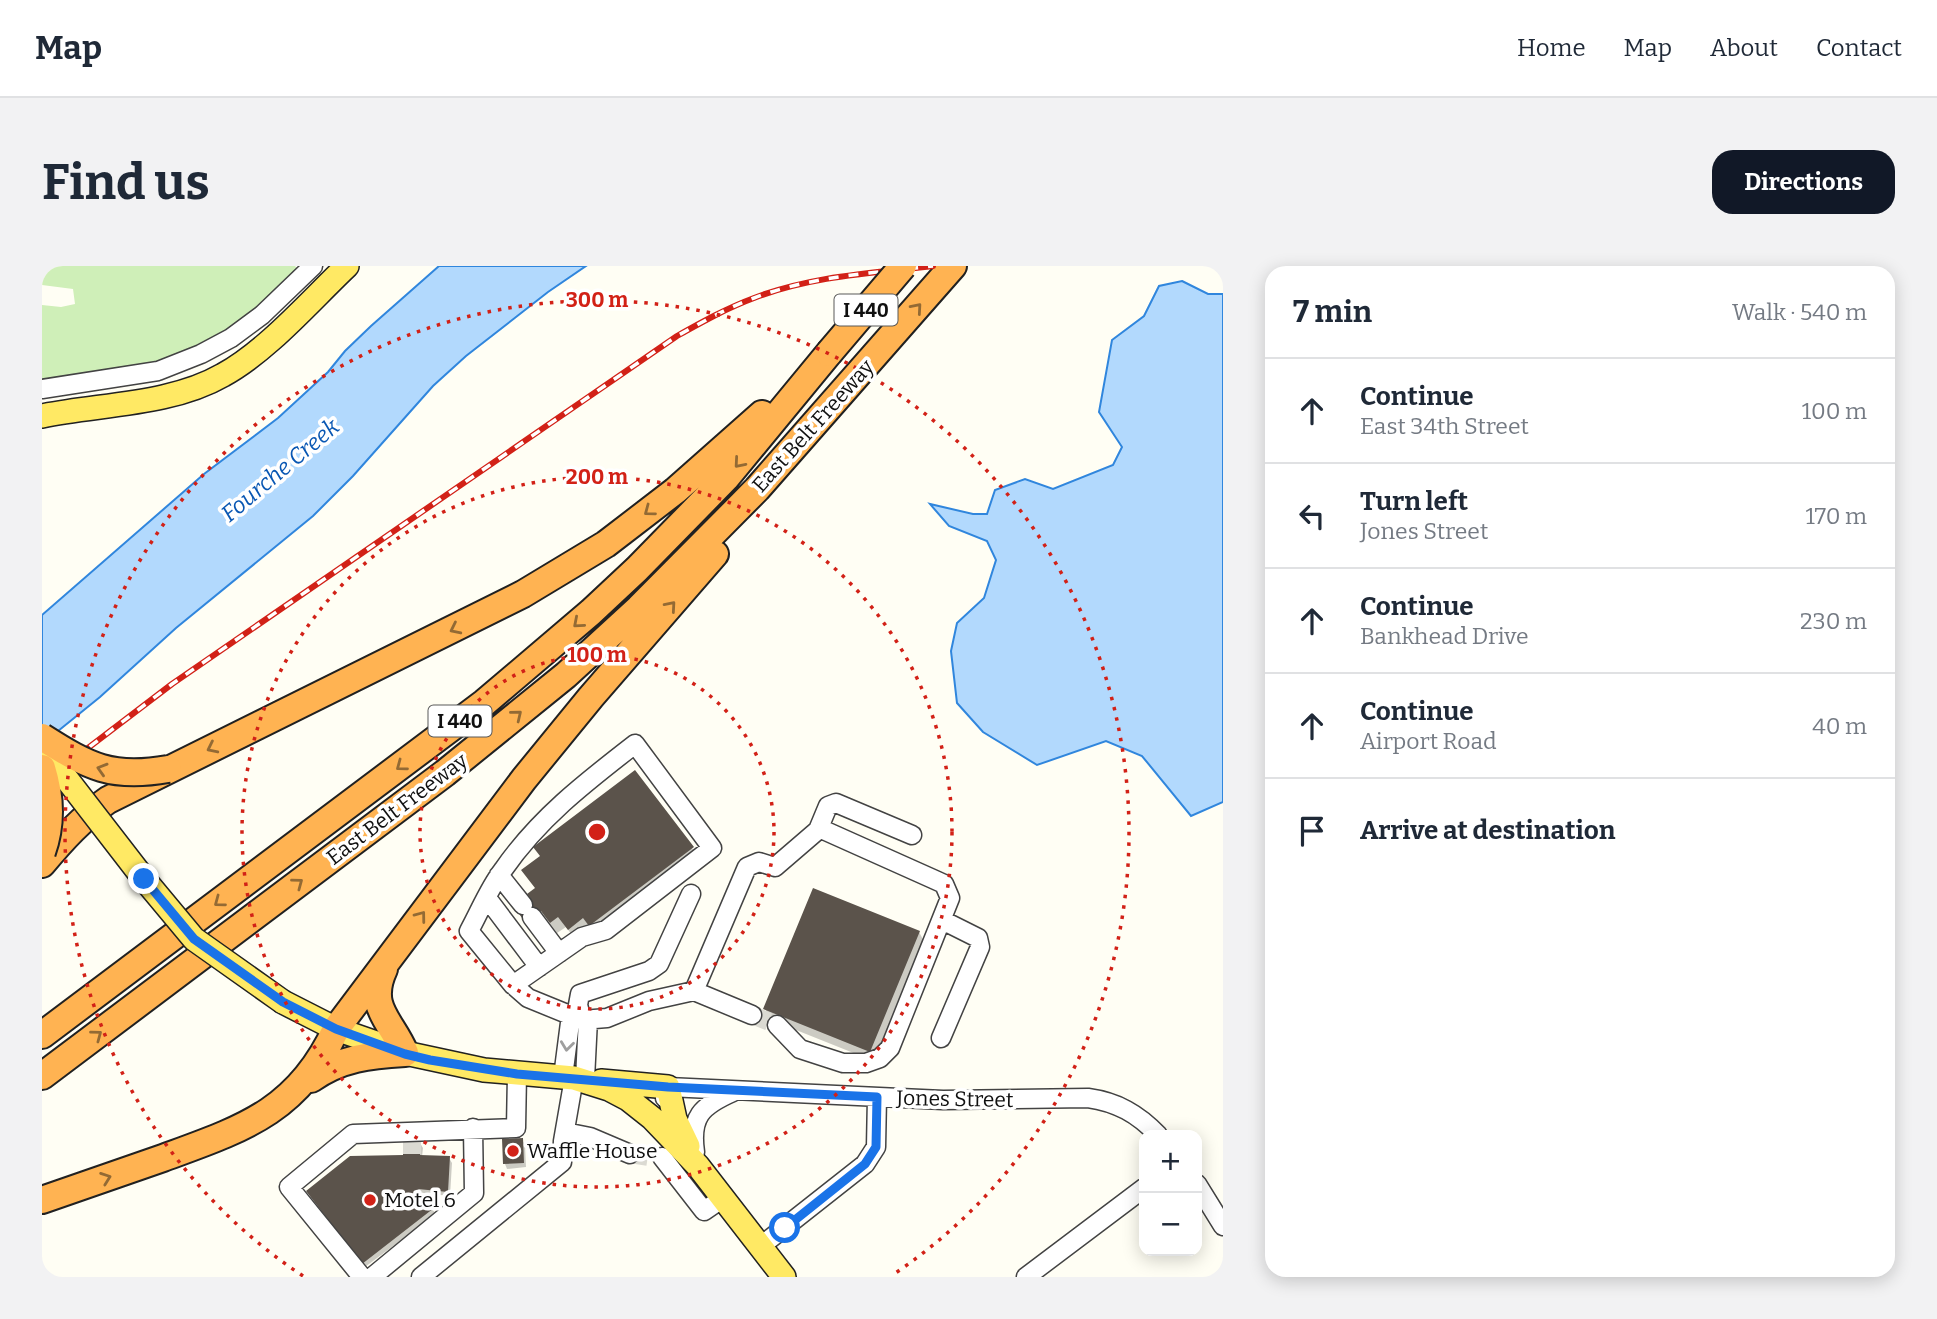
<!DOCTYPE html>
<meta charset="utf-8">
<style>
:root{--surface:#fff;--page:#f2f2f3;--text:#1f2937;--muted:#747a83;--line:#e0e1e3;--accent:#111827}
body{margin:0;font-family:Bitter,serif;background:var(--page);color:var(--text)}
.controls{position:absolute;right:21px;bottom:21px;display:grid;overflow:hidden;border-radius:14px;box-shadow:0 4px 18px #0003}
.controls button{width:63px;height:63px;display:grid;place-items:center;padding:0;border:0;border-bottom:2px solid var(--line);background:var(--surface);color:var(--text);font:35px sans-serif}
.stop{position:absolute;width:21px;height:21px;margin:-16px;border:5px solid #1a73e8;border-radius:50%;background:#fff}
.stop.end{background:#1a73e8;border-color:#fff;box-shadow:0 2px 7px #0008}
.list{margin:0;padding:0;list-style:none}
h2{display:flex;justify-content:space-between;align-items:center;height:91px;margin:0;padding:0 28px;font-size:30px}
h2 small{font-size:23px;font-weight:400;color:var(--muted)}
.list li{display:grid;grid-template-columns:46px 1fr auto;gap:21px;align-items:center;box-sizing:border-box;height:105px;padding:0 28px;border-top:2px solid var(--line)}
.list b{display:block;font-size:26px;white-space:nowrap}
.list p{margin:0;font-size:23px;white-space:nowrap;color:var(--muted)}
.list em{font-size:23px;font-style:normal;color:var(--muted)}
.icon{flex:none;width:38px;height:38px;fill:none;stroke:currentColor;stroke-width:2;stroke-linecap:round;stroke-linejoin:round}
.map{position:relative;flex:none;width:1181px;height:1011px;overflow:hidden;border-radius:21px}
header{display:flex;align-items:center;gap:42px;box-sizing:border-box;height:98px;padding:0 35px;background:var(--surface);border-bottom:2px solid var(--line)}
header strong{font-size:33px}
nav{display:flex;gap:38px;margin-inline-start:auto;font-size:24px}
.intro{display:flex;align-items:center;justify-content:space-between;box-sizing:border-box;height:168px;padding:0 42px}
h1{margin:0;font-size:49px}
.button{padding:18px 32px;border-radius:21px;background:var(--accent);color:#fff;font-size:24px;font-weight:700}
main{display:flex;gap:42px;padding:0 42px}
aside{flex:1;background:var(--surface);border-radius:21px;box-shadow:0 4px 18px #0003}
.map>svg:first-child{display:block}
.green{fill:#cfefb8}
.water{fill:#b2d9fd;stroke:#3086dd;stroke-width:2}
.shadow{fill:#0003}
.building{fill:#5b534b}
.lines{fill:none;stroke-linecap:round;stroke-linejoin:round}
.minor-tunnel{stroke:#dbdad2;stroke-width:18;stroke-dasharray:18 9;stroke-linecap:butt}
.minor-casing{stroke:#434343;stroke-width:21}
.major-casing{stroke:#212121;stroke-width:26}
.highway-casing{stroke:#212121;stroke-width:30}
.minor{stroke:#fff;stroke-width:18}
.major{stroke:#ffe964;stroke-width:23}
.highway{stroke:#ffb352;stroke-width:26}
.rail-casing{stroke:#d22117;stroke-width:6}
.rail{stroke:#fff;stroke-width:3.5;stroke-dasharray:10;stroke-linecap:butt}
.major-bridge-casing{stroke:#212121;stroke-width:26;stroke-linecap:butt}
.highway-bridge-casing{stroke:#212121;stroke-width:30;stroke-linecap:butt}
.major-bridge{stroke:#ffe964;stroke-width:23}
.highway-bridge{stroke:#ffb352;stroke-width:26}
.oneway{stroke:#936a34}
.oneway2{stroke:#9f9f9f}
.route{stroke:#1a73e8;stroke-width:9}
.ring{fill:none;stroke:#d22117;stroke-width:3.5;stroke-dasharray:3.5 7}
.poi-dot{fill:#d22117;stroke:#fff;stroke-width:2.5}
.labels{text-anchor:middle;dominant-baseline:central;stroke-width:7;stroke-linejoin:round;paint-order:stroke}
.shield{fill:#fff;stroke:#585858;stroke-width:2}
.shield-label{font-size:19px;font-weight:bold;fill:#101010}
.street-label{font-size:21px;fill:#101010;stroke:#fff}
.poi-label{font-size:21px;fill:#101010;stroke:#fff;text-anchor:start}
.water-label{font-size:23px;font-style:italic;fill:#0957b3;stroke:#fff}
.centre{fill:#d22117;stroke:#fff;stroke-width:3.5}
.ring-label{font-size:21px;text-anchor:middle;font-weight:bold;fill:#d22117;stroke:#fff;stroke-width:7;stroke-linejoin:round;paint-order:stroke}
</style>
<header>
<strong>Map</strong>
<nav><a>Home</a><a>Map</a><a>About</a><a>Contact</a></nav>
</header>
<div class="intro"><h1>Find us</h1><a class="button">Directions</a></div>
<main>
<div class="map">
<svg width="1181" height="1011" viewBox="0 0 1181 1011">
<rect width="100%" height="100%" fill="#fffef4"/>
<!-- green -->
<path class="green" d="M0,0H253L255,2C231,24 209,49 182,67C129,102 62,106 0,116V39L19,41L33,38L31,23L0,19Z"/>
<!-- water -->
<path class="water" d="M397,0H544L506,26L424,90L391,120L311,210L271,250L134,362L58,431L0,478V349L162,208L236,152L286,106L303,85L329,60Z
M1140,15L1166,28H1181V536L1149,550L1100,490L1064,475L995,499L941,466L915,437L909,385L915,357L942,332L954,294L945,275L907,260L888,238L931,248H945L953,224L983,213L1011,223L1071,199L1080,181L1057,146L1070,74L1102,50L1117,20Z"/>
<!-- shadow -->
<path class="shadow" d="M650,582L656,592L554,670L533,673L524,661L515,667L506,655L491,666L476,644Z
M877,666L883,677L834,796L729,754L723,743Z
M480,874L483,879L484,901L465,903L463,898Z
M378,877L381,882L380,891L407,892L410,897L408,930L378,927L394,948L323,1001L269,930L363,891Z"/>
<!-- building -->
<path class="building" d="M593,504L652,581L547,660L541,652L526,664L516,651L508,657L499,645L484,657L474,644L489,633L485,628L493,622L479,604L498,590L491,581Z
M771,622L878,665L828,786L721,743Z
M481,872L482,897L461,898L460,873Z
M361,875H379L378,889L408,890L406,926L376,923L392,942L320,998L264,925L308,890L361,889Z"/>
<g class="lines">
<!-- minor-tunnel -->
<path class="minor-tunnel" d="M710,749L735,759
M361,879H379
M588,888L614,892"/>
<defs>
<path id="minor" d="M0,123L116,105L159,88L189,72L220,49L271,0
M457,609L481,639
M445,632L497,701
M490,651L517,687
M471,719L540,671L564,664L670,582L593,478C544,516 497,552 461,604C447,622 438,645 427,665L471,719L486,732L540,754L565,752L607,735L652,725L705,601L717,596L733,601L776,564L786,540L794,537L870,569
M652,725L710,749
M540,754L536,739L538,728L607,705L617,698L649,628
M735,759L758,783L801,797H824L838,792L848,782L908,632L902,618L891,613L777,562
M899,772L938,681L936,672L900,654
M521,811L529,749
M543,813L546,753
M623,832L626,821L901,834L1046,832C1075,836 1096,848 1116,869
M523,866L548,871L588,888
M653,886C648,851 659,840 691,826
M620,891L662,945L681,932
M1155,918L1181,960
M719,980L823,898L834,881L835,831
M320,1011L247,921L311,868L474,862L475,808
M330,1011L432,927L431,862
M379,1011L520,896L521,875L532,812
M984,1011L1102,922"/>
<path id="major" d="M0,150C58,138 129,139 181,109C225,85 268,35 305,0
M241,736L294,763L363,787L442,804L532,812L567,823L586,833L610,852L656,900L742,1011
M559,815L626,821L633,853L646,880"/>
<path id="highway" d="M0,598C20,574 40,552 66,534L481,328L564,278L633,225L720,148
M0,769L442,437L549,346L595,303L684,212L787,87
M0,810L403,507L524,409L597,342L715,223L911,0
M269,813C299,792 328,789 363,787C350,755 324,742 342,703
M0,934C40,920 80,906 121,892C200,863 256,846 294,763L482,513L549,431L673,288"/>
</defs>
<!-- minor casing -->
<use href="#minor" class="minor-casing"/>
<!-- major casing -->
<use href="#major" class="major-casing"/>
<!-- highway casing -->
<use href="#highway" class="highway-casing"/>
<!-- minor -->
<use href="#minor" class="minor"/>
<!-- major -->
<use href="#major" class="major"/>
<!-- highway -->
<use href="#highway" class="highway"/>
<defs>
<path id="rail" d="M0,517L130,418L635,70C660,56 685,42 712,32C769,10 831,7 891,0"/>
</defs>
<!-- rail casing -->
<use href="#rail" class="rail-casing"/>
<!-- rail -->
<use href="#rail" class="rail"/>
<defs>
<path id="major-bridge" d="M0,481L102,613L152,673L241,736"/>
<path id="highway-bridge" d="M787,87L861,0
M0,471C47,501 70,513 126,503
M0,502C9,531 10,558 0,586"/>
</defs>
<!-- major-bridge casing -->
<use href="#major-bridge" class="major-bridge-casing"/>
<!-- highway-bridge casing -->
<use href="#highway-bridge" class="highway-bridge-casing"/>
<!-- major-bridge -->
<use href="#major-bridge" class="major-bridge"/>
<!-- highway-bridge -->
<use href="#highway-bridge" class="highway-bridge"/>
</g>
<!-- one-way arrows -->
<defs><path id="oneway-chevron" d="M-2-3.5L2.5 0L-2 3.5" fill="none" stroke-width="1.6" stroke-linecap="round" stroke-linejoin="round" transform="scale(1.75)"/></defs>
<g class="oneway">
<use href="#oneway-chevron" transform="translate(875 42) rotate(-49)"/>
<use href="#oneway-chevron" transform="translate(697 197) rotate(131)"/>
<use href="#oneway-chevron" transform="translate(607 245) rotate(143)"/>
<use href="#oneway-chevron" transform="translate(629 340) rotate(-49)"/>
<use href="#oneway-chevron" transform="translate(536 357) rotate(139)"/>
<use href="#oneway-chevron" transform="translate(413 363) rotate(154)"/>
<use href="#oneway-chevron" transform="translate(475 449) rotate(-39)"/>
<use href="#oneway-chevron" transform="translate(170 482) rotate(154)"/>
<use href="#oneway-chevron" transform="translate(359 500) rotate(143)"/>
<use href="#oneway-chevron" transform="translate(60 503) rotate(-163)"/>
<use href="#oneway-chevron" transform="translate(256 617) rotate(-37)"/>
<use href="#oneway-chevron" transform="translate(177 636) rotate(143)"/>
<use href="#oneway-chevron" transform="translate(379 650) rotate(-53)"/>
<use href="#oneway-chevron" transform="translate(55 769) rotate(-37)"/>
<use href="#oneway-chevron" transform="translate(64 912) rotate(-20)"/>
</g>
<use class="oneway2" href="#oneway-chevron" transform="translate(525 780) rotate(97)"/>
<g class="lines">
<!-- route -->
<path class="route" d="M102,613L152,673L241,736L294,763L363,788L388,794L475,808L626,821L835,831L834,881L823,898L743,962"/>
</g>
<!-- distance rings -->
<g class="ring">
<circle cx="555" cy="566" r="177"/>
<circle cx="555" cy="566" r="355"/>
<path d="M261 1010A532 532 0 1 1 849 1010"/>
</g>
<!-- markers -->
<g class="poi-dot">
<circle cx="471" cy="885" r="7"/>
<circle cx="328" cy="934" r="7"/>
</g>
<g class="labels">
<!-- shield labels -->
<g class="shield">
<rect x="792.5" y="28.5" width="63" height="31" rx="5"/>
<rect x="386.5" y="439.5" width="63" height="31" rx="5"/>
</g>
<g class="shield-label">
<text x="824" y="44">I 440</text>
<text x="418" y="455">I 440</text>
</g>
<!-- street labels -->
<g class="street-label">
<text transform="translate(771 160) rotate(-48)">East Belt Freeway</text>
<text transform="translate(355 543) rotate(-37)">East Belt Freeway</text>
<text transform="translate(913 833) rotate(1)">Jones Street</text>
</g>
<!-- poi labels -->
<g class="poi-label">
<text x="485" y="885">Waffle House</text>
<text x="342" y="934">Motel 6</text>
</g>
<!-- water labels -->
<g class="water-label">
<text transform="translate(238 204) rotate(-40)">Fourche Creek</text>
</g>
</g>
<circle cx="555" cy="566" r="10" class="centre"/>
<g class="ring-label">
<text x="555" y="41">300 m</text>
<text x="555" y="218">200 m</text>
<text x="555" y="396">100 m</text>
</g>
</svg>
<div class="controls">
<button>+</button>
<button>−</button>
</div>
<div class="stop" style="left:743px;top:962px"></div>
<div class="stop end" style="left:102px;top:613px"></div>
</div>
<aside>
<h2>7 min<small>Walk · 540 m</small></h2>
<ul class="list">
<li><svg class="icon" aria-label="ahead" viewBox="0 0 24 24"><path d="M12 20V5M6 11l6-6 6 6"/></svg><div><b>Continue</b><p>East 34th Street</p></div><em>100 m</em></li>
<li><svg class="icon" aria-label="left" viewBox="0 0 24 24"><path d="M17 20v-9H6M10 6l-5 5 5 5"/></svg><div><b>Turn left</b><p>Jones Street</p></div><em>170 m</em></li>
<li><svg class="icon" aria-label="ahead" viewBox="0 0 24 24"><path d="M12 20V5M6 11l6-6 6 6"/></svg><div><b>Continue</b><p>Bankhead Drive</p></div><em>230 m</em></li>
<li><svg class="icon" aria-label="ahead" viewBox="0 0 24 24"><path d="M12 20V5M6 11l6-6 6 6"/></svg><div><b>Continue</b><p>Airport Road</p></div><em>40 m</em></li>
<li><svg class="icon" aria-label="arrive" viewBox="0 0 24 24"><path d="M6 21V4h12l-3 4 3 4H6"/></svg><div><b>Arrive at destination</b></div></li>
</ul>
</aside>
</main>
